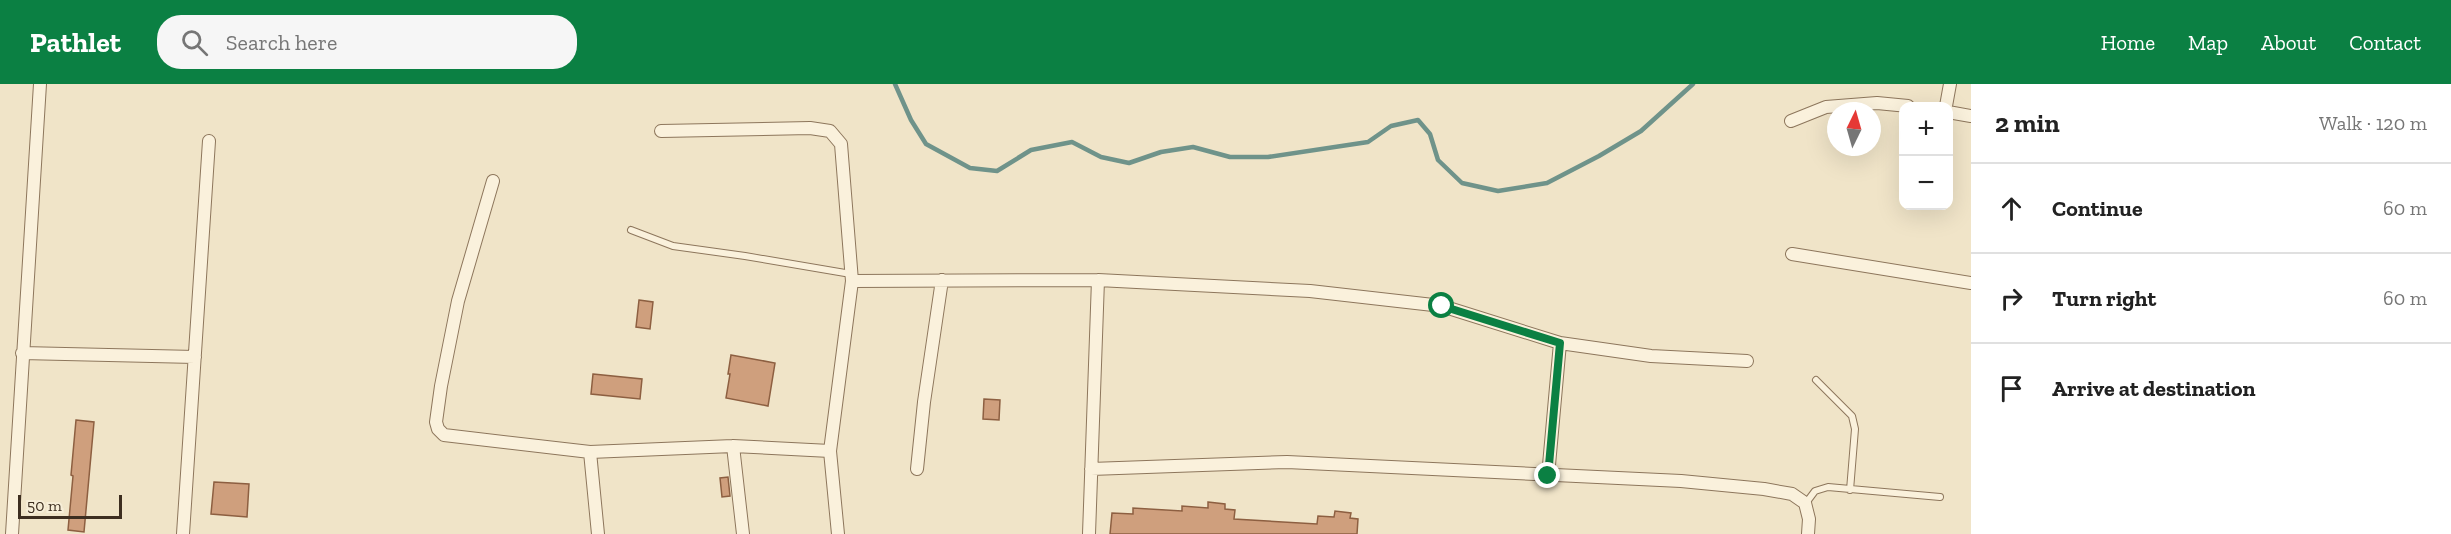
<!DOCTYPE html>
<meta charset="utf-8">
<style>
:root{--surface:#fff;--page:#f6f6f6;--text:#222;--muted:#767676;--line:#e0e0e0;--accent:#0b8043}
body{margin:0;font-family:"Zilla Slab",serif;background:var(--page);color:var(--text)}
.controls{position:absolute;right:18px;top:18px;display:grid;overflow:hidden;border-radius:12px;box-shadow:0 6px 24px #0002}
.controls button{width:54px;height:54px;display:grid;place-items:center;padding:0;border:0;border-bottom:2px solid var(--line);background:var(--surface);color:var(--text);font:30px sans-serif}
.compass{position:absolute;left:1827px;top:18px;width:54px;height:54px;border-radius:50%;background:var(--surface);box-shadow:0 6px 24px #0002;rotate:5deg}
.scale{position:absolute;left:18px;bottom:15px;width:104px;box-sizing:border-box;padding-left:6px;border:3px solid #3d2e20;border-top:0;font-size:16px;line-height:21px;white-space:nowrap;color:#3d2e20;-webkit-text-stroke:4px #f7eed8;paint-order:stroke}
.stop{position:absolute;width:18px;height:18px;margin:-14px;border:4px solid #0b8043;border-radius:50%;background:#fff}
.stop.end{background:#0b8043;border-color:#fff;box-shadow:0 2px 6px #0008}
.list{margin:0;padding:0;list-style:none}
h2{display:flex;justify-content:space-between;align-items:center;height:78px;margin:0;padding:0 24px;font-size:26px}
h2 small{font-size:20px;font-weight:400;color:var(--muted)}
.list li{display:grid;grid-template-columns:39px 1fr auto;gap:18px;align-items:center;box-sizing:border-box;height:90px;padding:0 24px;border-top:2px solid var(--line)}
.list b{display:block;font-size:22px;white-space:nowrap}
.list em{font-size:20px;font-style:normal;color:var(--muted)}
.icon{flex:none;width:33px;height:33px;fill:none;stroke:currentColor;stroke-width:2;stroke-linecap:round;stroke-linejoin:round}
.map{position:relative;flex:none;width:1971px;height:450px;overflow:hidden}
header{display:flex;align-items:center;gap:36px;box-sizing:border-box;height:84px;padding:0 30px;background:var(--accent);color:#fff}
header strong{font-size:28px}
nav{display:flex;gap:33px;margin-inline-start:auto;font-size:21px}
.search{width:420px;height:54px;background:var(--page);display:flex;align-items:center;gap:15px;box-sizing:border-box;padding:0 21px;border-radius:24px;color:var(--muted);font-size:22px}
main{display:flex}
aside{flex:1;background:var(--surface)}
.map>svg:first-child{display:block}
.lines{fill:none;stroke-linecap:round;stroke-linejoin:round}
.stream{stroke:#6f938a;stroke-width:4.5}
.building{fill:#cf9f7d;stroke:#8d5f41;stroke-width:1.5}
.lane-casing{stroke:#8d765c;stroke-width:8}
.street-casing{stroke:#8d765c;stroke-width:14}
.lane{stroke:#faf1dc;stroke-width:6}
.street{stroke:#faf1dc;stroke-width:12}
.route{stroke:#0b8043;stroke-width:8}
</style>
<header>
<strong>Pathlet</strong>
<div class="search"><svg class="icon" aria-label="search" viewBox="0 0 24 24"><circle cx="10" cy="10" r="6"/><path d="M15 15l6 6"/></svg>Search here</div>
<nav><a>Home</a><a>Map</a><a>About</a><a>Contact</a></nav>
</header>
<main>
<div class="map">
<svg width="1971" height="450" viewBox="0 0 1971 450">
<rect width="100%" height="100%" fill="#f0e4c8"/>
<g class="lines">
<!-- stream -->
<path class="stream" d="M895,0L911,36L926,60L970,84L997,87L1031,66L1072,58L1101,73L1129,79L1161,68L1193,63L1230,73H1268L1368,58L1391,42L1418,36L1430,50L1438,76L1462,99L1498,107L1547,99L1599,72L1641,47L1693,0"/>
</g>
<!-- building -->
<path class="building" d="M639,216L653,218L650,245L636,243Z
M731,271L775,279L768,322L726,314L730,290H728Z
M593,290L642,295L640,315L591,310Z
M984,315L1000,316L999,336L983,335Z
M76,336L94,338L84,448L68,446L73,392L71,391Z
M728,393L730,412L722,413L720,394Z
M214,398L249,400L247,433L211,430Z
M1208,418L1225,420V425L1235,426L1234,435L1317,440L1318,432L1334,433L1335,427L1351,429L1350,434L1358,435L1357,450H1110L1112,429L1133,430V424L1182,427V422L1208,424Z"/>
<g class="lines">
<defs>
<path id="lane" d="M631,146L673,162L745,172L851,190
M1816,296L1852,332L1855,345L1850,406
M1806,419L1815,407L1828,403L1940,413"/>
<path id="street" d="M1946,22L1950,0
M1948,28L1971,32
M1791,37L1826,23L1877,19L1908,22
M661,47L810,44L830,47L841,60L852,197L830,367L838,450
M493,97L458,217L441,302L436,338L438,345L444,351L590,368L733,362L830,367
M1792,170L1971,199
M852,197L1098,196L1310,207L1442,222L1560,259L1651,272L1747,277
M22,269L195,273
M733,362L743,450
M590,368L598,450
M917,385L924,318L942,196
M1091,385L1287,378L1495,388L1681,397L1764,405L1792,410L1805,419L1809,435L1808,450
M1548,392L1560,259
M12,450L40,0
M183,450L209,57
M1089,450L1098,196"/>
</defs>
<!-- lane casing -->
<use href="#lane" class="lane-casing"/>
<!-- street casing -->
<use href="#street" class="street-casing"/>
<!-- lane -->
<use href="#lane" class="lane"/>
<!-- street -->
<use href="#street" class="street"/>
</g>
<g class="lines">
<!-- route -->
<path class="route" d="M1442,222L1560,259L1548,392"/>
</g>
</svg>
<div class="controls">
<button>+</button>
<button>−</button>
</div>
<svg class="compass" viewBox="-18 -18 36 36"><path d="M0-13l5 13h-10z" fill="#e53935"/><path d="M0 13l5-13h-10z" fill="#767676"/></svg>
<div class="scale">50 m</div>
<div class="stop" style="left:1442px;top:222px"></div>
<div class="stop end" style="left:1548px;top:392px"></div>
</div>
<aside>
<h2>2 min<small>Walk · 120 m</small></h2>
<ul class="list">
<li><svg class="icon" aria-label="ahead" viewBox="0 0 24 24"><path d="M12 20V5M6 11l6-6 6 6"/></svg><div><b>Continue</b></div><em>60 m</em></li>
<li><svg class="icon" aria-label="right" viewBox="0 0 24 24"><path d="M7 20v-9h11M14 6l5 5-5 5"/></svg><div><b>Turn right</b></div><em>60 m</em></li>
<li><svg class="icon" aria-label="arrive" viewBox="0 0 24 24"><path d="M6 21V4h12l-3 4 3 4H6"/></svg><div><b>Arrive at destination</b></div></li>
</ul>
</aside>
</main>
